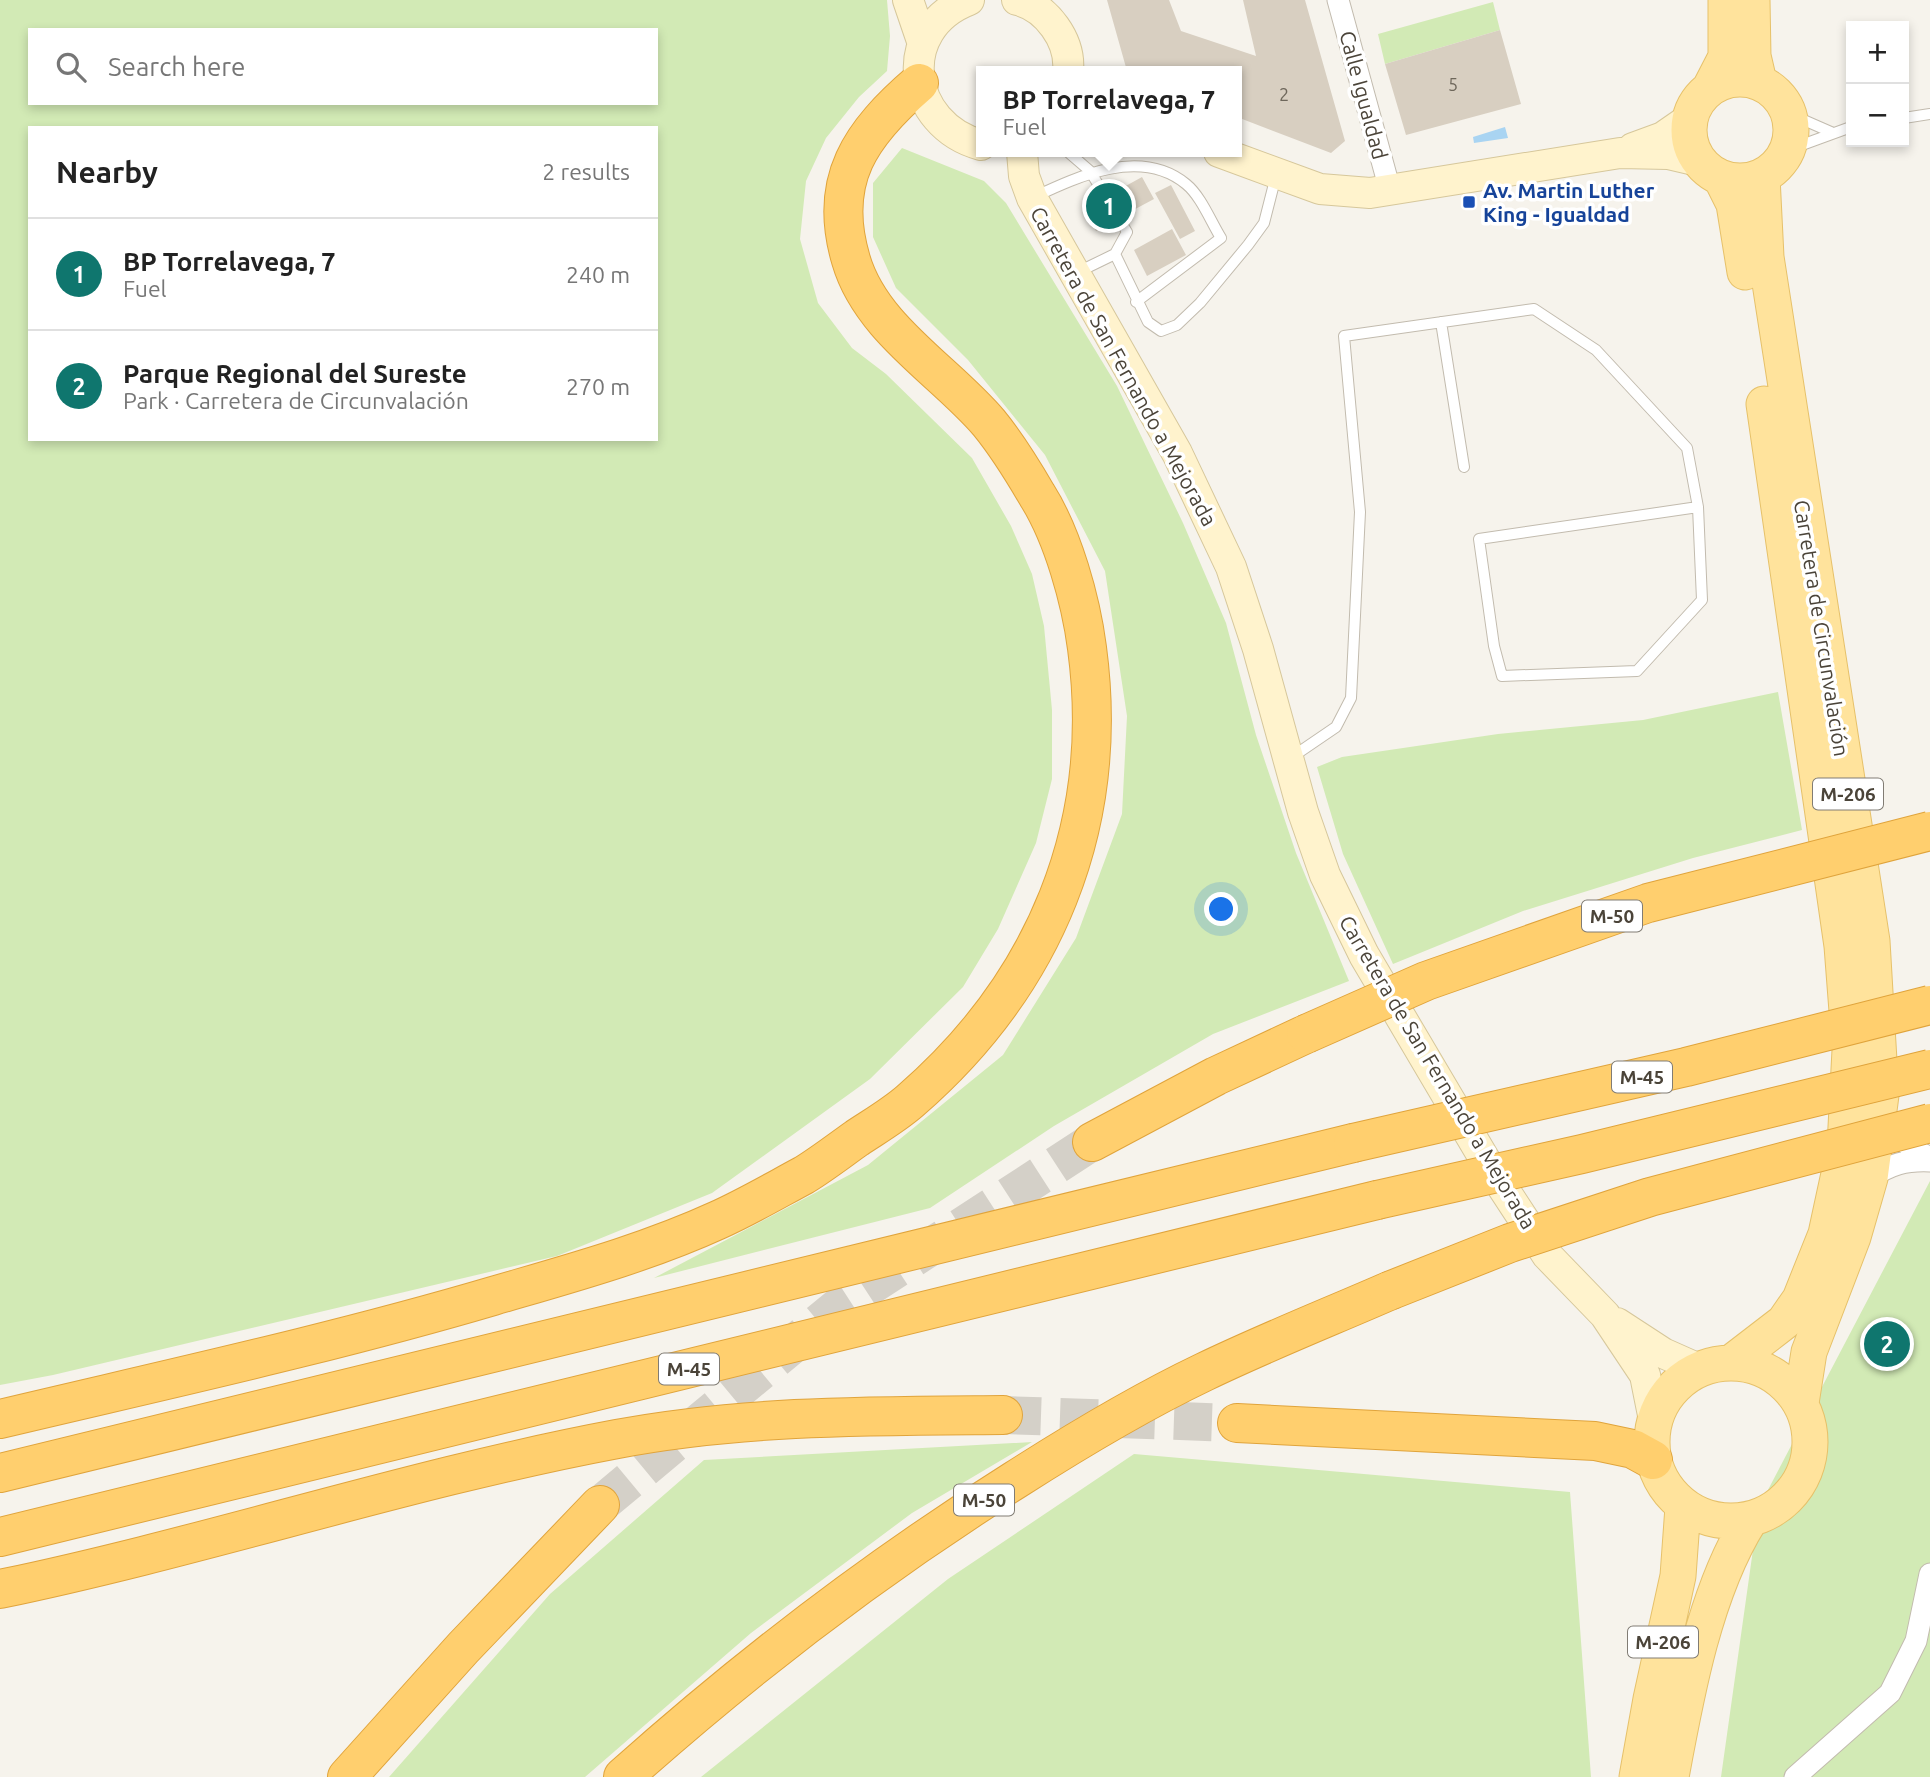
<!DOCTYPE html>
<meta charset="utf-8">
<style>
:root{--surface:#fff;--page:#f2f2f2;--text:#222;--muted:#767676;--line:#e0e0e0;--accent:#0f766e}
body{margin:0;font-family:Ubuntu,sans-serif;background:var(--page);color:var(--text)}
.controls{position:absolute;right:21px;top:21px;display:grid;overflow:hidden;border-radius:0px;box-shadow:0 4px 10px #0003}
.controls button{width:63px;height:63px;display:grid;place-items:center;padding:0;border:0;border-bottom:2px solid var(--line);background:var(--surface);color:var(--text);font:35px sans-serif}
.you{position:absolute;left:1222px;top:910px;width:24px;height:24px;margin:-18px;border:5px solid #fff;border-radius:50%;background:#1a73e8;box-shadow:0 0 0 10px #1a73e833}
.badge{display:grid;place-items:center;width:46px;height:46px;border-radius:50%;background:var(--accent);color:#fff;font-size:23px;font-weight:700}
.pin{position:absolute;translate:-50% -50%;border:4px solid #fff;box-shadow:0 2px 7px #0006}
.popup{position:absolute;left:976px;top:66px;width:266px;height:91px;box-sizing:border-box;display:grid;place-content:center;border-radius:0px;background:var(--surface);filter:drop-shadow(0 2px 5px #0005);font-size:23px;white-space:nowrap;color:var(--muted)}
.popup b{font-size:26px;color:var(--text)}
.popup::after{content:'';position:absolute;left:50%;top:100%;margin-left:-14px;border:14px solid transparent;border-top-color:var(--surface)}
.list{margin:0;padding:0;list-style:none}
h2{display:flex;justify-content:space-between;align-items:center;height:91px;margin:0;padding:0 28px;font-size:30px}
h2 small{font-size:23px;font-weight:400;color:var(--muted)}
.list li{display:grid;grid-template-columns:46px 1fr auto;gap:21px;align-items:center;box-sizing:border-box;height:112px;padding:0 28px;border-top:2px solid var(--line)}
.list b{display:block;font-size:26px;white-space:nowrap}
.list p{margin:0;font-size:23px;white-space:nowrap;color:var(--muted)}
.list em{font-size:23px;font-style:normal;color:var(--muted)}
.icon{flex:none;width:38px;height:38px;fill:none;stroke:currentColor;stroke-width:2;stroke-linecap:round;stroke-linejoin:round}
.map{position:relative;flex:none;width:1930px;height:1777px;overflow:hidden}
.search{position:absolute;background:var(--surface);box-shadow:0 4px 10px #0003;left:28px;top:28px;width:630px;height:77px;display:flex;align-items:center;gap:18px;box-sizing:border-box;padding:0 24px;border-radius:0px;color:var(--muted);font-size:26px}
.panel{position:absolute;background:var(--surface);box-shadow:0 4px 10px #0003;left:28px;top:126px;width:630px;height:315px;border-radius:0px}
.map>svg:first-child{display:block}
.green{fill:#d2eab5;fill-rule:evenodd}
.water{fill:#a9d4f2}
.building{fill:#d8cfc1}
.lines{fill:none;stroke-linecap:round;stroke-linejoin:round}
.highway-tunnel{stroke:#d4d0c8;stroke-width:38;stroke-dasharray:38 19;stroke-linecap:butt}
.lane-casing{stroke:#c2bbae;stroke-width:12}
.street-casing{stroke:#c2bbae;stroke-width:23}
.secondary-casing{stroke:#d6c79b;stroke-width:32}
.primary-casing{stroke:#e6c16a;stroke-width:37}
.highway-casing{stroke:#e0a43c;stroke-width:40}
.lane{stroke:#fff;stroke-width:10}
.street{stroke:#fff;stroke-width:21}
.secondary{stroke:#fff3cd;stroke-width:30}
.primary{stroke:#ffe39c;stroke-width:35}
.highway{stroke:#ffcf6e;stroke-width:38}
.highway-bridge-casing{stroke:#e0a43c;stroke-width:40;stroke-linecap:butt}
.highway-bridge{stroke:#ffcf6e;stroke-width:38}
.transit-dot{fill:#1a4fb4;stroke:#fff;stroke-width:2.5}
.labels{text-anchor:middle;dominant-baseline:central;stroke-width:7;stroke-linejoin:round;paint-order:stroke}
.number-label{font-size:18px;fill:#6e675b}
.shield{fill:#fff;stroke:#817c74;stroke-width:2}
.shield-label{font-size:19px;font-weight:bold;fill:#4b4439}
.street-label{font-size:21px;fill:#4b4439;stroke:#fff}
.transit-label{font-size:21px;font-weight:bold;fill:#164399;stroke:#fff;text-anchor:start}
</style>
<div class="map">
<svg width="1930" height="1777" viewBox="0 0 1930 1777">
<rect width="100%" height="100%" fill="#f6f3ec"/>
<!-- green -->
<path class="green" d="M0,0H887L890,36L887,71L859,97L826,138L806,181L800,239L818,303L852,348L886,374L972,458L1011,526L1032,574L1044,626L1052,710V779L1036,843L998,929L963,987L870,1079L712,1193L557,1256L53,1375L0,1385ZM30,30H656V103H30ZM30,128H656V439H30Z
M1493,2L1500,30L1385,64L1378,34Z
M902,148L984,181L1006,203L1117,386L1183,523L1226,623L1256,735L1296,853L1349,981L1213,1034L1054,1126L930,1208L654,1278L868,1165L1003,1055L1076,938L1122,814L1127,716L1105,571L1045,455L968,360L896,288L873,237V183Z
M1778,692L1802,830L1693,858L1523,911L1393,964L1343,854L1317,767L1342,757L1498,734L1643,720Z
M1930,1181V1777H1721L1759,1507Z
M1032,1442L912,1513L751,1633L585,1777H389L550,1594L704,1460Z
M1134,1454L1570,1492L1591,1777H701L948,1579Z"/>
<!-- water -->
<path class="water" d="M1505,127L1508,138L1474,143L1473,137Z"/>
<!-- building -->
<path class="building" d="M1107,0H1169L1181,31L1256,56L1243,0H1305L1345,141L1331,153L1237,117V71H1127Z
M1500,30L1521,104L1406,135L1385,64Z
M1142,177L1154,199L1126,214L1113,193Z
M1171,185L1195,231L1180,239L1155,193Z
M1099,201L1112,222L1096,231L1085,208Z
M1172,229L1186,255L1147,276L1134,250Z"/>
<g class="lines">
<!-- highway-tunnel -->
<path class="highway-tunnel" d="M1003,1415L1237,1423
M600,1505L838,1307L1092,1142"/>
<defs>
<path id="lane" d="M1785,105L1799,118L1831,132
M1904,118L1930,114
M1788,150L1851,127
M1068,152L1090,171L1127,232L1115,254L1148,322L1161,331L1177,325L1200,303L1248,245L1264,223L1276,176
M1034,197C1079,176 1141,147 1186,184C1201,196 1211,222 1221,238L1136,302
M1078,272L1115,254
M1441,322L1464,467
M1292,757L1336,727L1351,698L1360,512L1344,336L1534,309L1596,350L1687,448L1698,507L1702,600L1637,671L1502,676L1494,646L1479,539L1698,507"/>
<path id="street" d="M1338,0L1390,190
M1894,1129L1910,1147L1930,1158
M1870,1178C1891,1164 1905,1160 1930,1161
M1795,1777L1890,1693L1916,1641L1930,1574"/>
<path id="secondary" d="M908,0L923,44
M969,0C894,29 907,125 981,145
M1017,0C1047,7 1071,41 1068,71
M1633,148L1663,137L1689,119
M1022,152L1024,176L1032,198L1177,453L1231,567L1258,649L1303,812L1325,875L1364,955L1488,1165L1547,1255L1605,1315L1645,1375L1654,1420
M1219,152L1320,189L1370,193L1620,153L1668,154L1698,161
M1617,1323L1663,1353L1699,1369"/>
<path id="primary" d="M1752,0L1753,56L1759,82
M1689 130a51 51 0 1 1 102 0a51 51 0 1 1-102 0Z
M1710,88L1726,57V0
M1762,177L1766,257L1872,941L1881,1095L1870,1178L1853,1237L1809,1352L1801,1403
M1721,178L1734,204L1745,272
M1732,1362L1784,1322L1800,1299L1826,1234L1845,1146L1850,1050L1842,946L1764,404
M1652 1442a79 79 0 1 1 158 0a79 79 0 1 1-158 0Z
M1637,1777L1651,1699L1678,1576L1683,1507
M1671,1777C1686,1695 1705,1591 1750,1520"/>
<path id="highway" d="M1092,1142L1216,1076L1306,1034
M0,1419C164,1380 330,1344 493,1296C568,1274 646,1253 718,1220C747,1207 776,1190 804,1175C822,1164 840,1150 857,1138C875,1126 894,1115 910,1101C1045,984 1111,826 1087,648C1081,601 1063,536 1037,495C1023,471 1007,445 989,423C945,371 871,329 851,260C827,180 861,133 919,83
M1237,1423L1595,1441L1633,1449L1653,1460
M0,1473L1353,1143
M0,1537L1377,1200
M0,1589C207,1546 409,1478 617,1439C744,1415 874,1416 1003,1415
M347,1777L463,1648L600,1505
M623,1777C746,1667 875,1568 1015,1480C1076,1441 1139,1403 1204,1372C1264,1343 1327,1318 1389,1291"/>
</defs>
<!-- lane casing -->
<use href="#lane" class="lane-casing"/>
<!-- street casing -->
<use href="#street" class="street-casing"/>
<!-- secondary casing -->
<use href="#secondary" class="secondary-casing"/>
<!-- primary casing -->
<use href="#primary" class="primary-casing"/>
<!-- highway casing -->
<use href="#highway" class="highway-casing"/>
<!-- lane -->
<use href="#lane" class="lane"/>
<!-- street -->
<use href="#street" class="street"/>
<!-- secondary -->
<use href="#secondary" class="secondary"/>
<!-- primary -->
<use href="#primary" class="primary"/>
<!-- highway -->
<use href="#highway" class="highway"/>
<defs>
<path id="highway-bridge" d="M1306,1034L1426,981L1648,903L1930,831
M1353,1143L1686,1067L1930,1005
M1377,1200L1582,1154L1930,1069
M1389,1291L1510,1243L1650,1197L1930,1123"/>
</defs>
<!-- highway-bridge casing -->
<use href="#highway-bridge" class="highway-bridge-casing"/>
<!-- highway-bridge -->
<use href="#highway-bridge" class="highway-bridge"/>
</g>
<!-- markers -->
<rect class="transit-dot" x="1462" y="195" width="14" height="14" rx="3.5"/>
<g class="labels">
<!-- number labels -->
<g class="number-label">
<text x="1453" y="84">5</text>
<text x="1284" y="94">2</text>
</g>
<!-- shield labels -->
<g class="shield">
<rect x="1813" y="778.5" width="70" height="31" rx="5"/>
<rect x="1582" y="900.5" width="60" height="31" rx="5"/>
<rect x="1612" y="1061.5" width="60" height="31" rx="5"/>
<rect x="659" y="1353.5" width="60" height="31" rx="5"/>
<rect x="954" y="1484.5" width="60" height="31" rx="5"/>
<rect x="1628" y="1626.5" width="70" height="31" rx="5"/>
</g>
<g class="shield-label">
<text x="1848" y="794">M-206</text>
<text x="1612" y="916">M-50</text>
<text x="1642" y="1077">M-45</text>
<text x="689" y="1369">M-45</text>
<text x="984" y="1500">M-50</text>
<text x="1663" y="1642">M-206</text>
</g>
<!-- street labels -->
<g class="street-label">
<text transform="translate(1364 95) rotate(75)">Calle Igualdad</text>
<text transform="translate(1124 366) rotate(61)">Carretera de San Fernando a Mejorada</text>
<text transform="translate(1822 628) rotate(81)">Carretera de Circunvalación</text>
<text transform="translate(1438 1072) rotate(59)">Carretera de San Fernando a Mejorada</text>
</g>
<!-- transit labels -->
<g class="transit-label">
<text x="1483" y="190">Av. Martin Luther<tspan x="1483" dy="24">King - Igualdad</tspan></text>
</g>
</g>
</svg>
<div class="controls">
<button>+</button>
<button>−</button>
</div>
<div class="you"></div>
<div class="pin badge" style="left:1109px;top:206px">1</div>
<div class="popup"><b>BP Torrelavega, 7</b>Fuel</div>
<div class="pin badge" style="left:1887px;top:1344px">2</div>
<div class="search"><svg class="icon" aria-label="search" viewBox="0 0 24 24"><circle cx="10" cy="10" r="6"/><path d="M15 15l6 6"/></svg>Search here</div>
<section class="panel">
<h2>Nearby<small>2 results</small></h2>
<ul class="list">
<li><span class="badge">1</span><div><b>BP Torrelavega, 7</b><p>Fuel</p></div><em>240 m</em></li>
<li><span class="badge">2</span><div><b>Parque Regional del Sureste</b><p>Park · Carretera de Circunvalación</p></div><em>270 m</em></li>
</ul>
</section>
</div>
